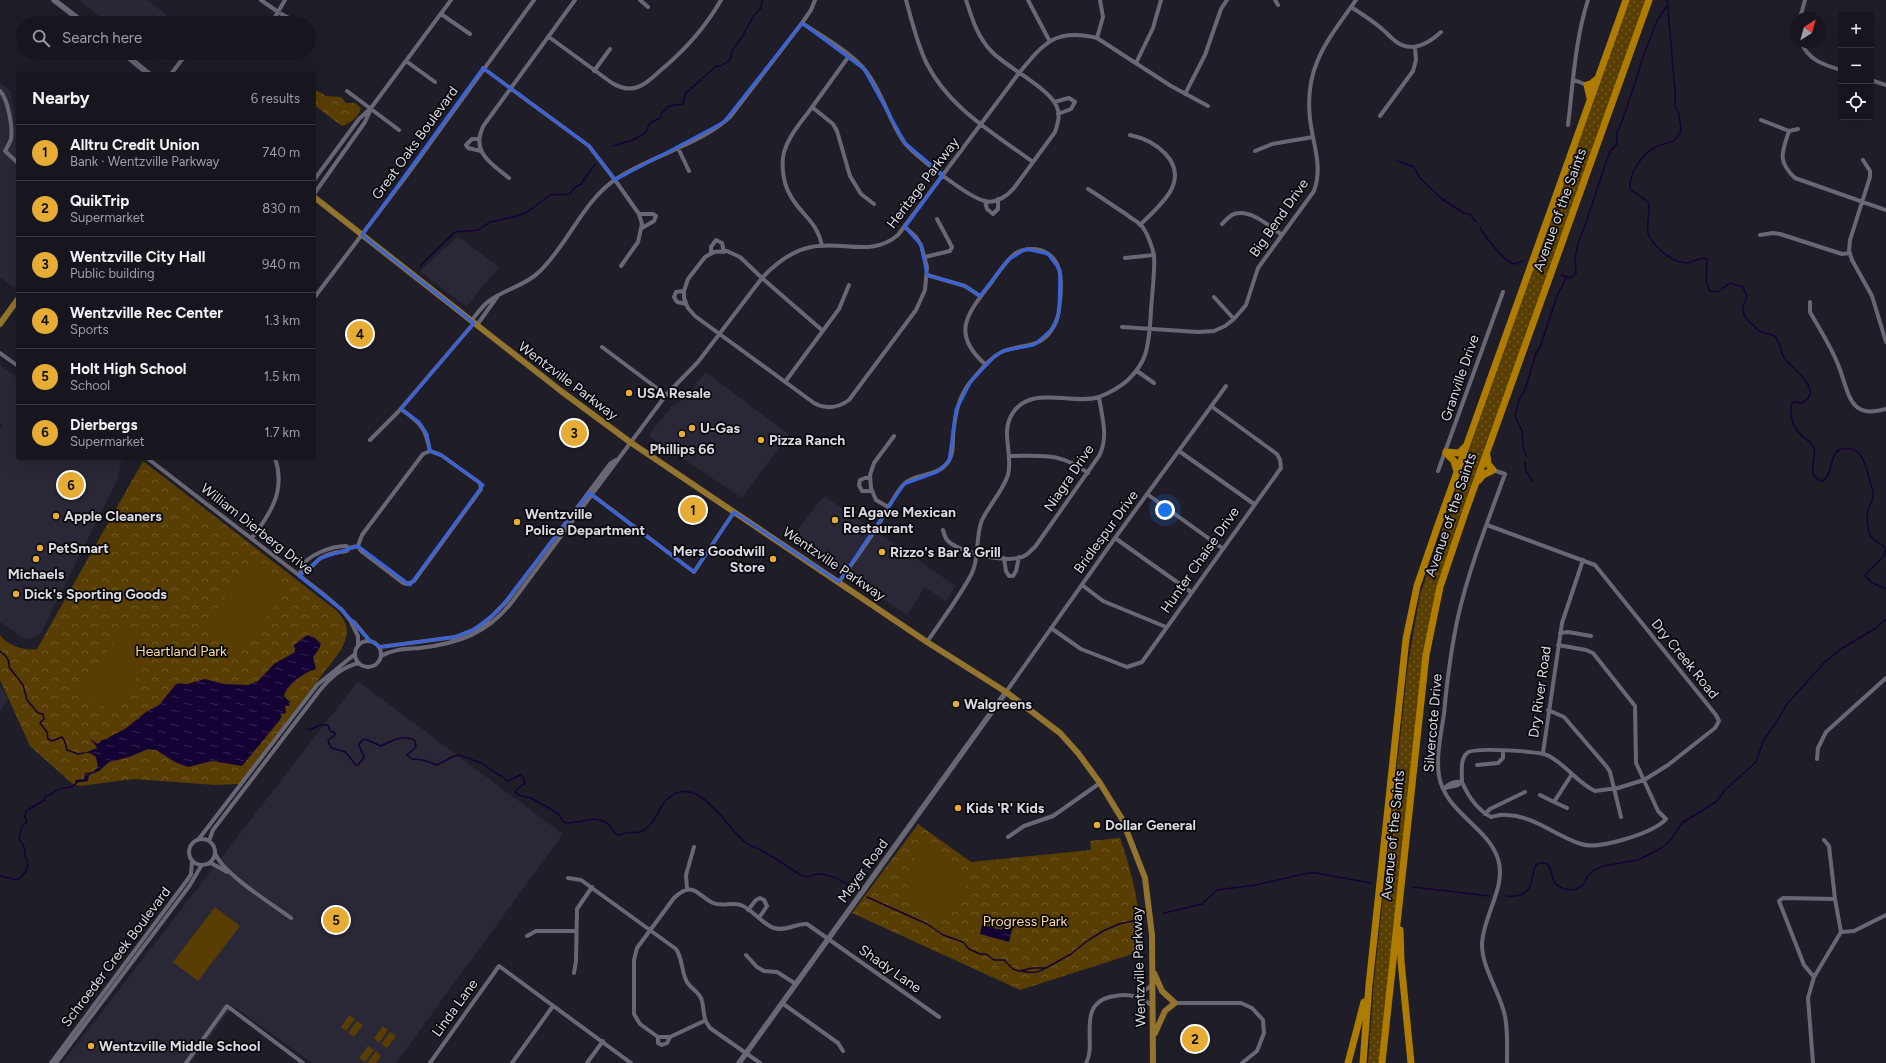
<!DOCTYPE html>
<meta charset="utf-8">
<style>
:root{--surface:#17161e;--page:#24232b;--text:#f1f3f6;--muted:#9e9fa4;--line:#36353c;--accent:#e7ac36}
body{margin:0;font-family:Figtree,sans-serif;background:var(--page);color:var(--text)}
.controls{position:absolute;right:12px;top:12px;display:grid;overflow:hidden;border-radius:4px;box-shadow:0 4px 16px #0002}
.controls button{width:36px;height:36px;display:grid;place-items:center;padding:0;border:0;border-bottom:1px solid var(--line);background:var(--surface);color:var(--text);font:20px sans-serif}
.compass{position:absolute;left:1790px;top:12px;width:36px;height:36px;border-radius:50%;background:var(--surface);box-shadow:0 4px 16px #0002;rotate:37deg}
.you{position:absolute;left:1165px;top:510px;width:14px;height:14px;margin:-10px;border:3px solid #fff;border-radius:50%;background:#1a73e8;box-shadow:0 0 0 6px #1a73e833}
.badge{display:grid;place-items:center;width:26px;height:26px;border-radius:50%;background:var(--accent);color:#111;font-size:13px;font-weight:700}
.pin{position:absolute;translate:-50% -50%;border:2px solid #fff;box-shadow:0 1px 4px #0006}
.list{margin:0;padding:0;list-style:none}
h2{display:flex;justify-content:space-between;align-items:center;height:52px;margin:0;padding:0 16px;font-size:17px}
h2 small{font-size:13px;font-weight:400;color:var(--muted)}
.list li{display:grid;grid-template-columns:26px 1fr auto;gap:12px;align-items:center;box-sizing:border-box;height:56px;padding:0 16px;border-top:1px solid var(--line)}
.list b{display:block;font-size:15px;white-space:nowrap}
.list p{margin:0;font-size:13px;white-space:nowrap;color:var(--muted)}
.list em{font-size:13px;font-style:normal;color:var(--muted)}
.icon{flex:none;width:22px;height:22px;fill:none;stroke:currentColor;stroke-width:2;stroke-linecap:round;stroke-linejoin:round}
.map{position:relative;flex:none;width:1886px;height:1063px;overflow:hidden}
.search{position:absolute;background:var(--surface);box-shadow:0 4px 16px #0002;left:16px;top:16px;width:300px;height:44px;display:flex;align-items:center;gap:10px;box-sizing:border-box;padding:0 14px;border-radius:22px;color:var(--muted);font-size:15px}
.panel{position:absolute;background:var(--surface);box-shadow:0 4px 16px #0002;left:16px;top:72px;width:300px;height:388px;border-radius:4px}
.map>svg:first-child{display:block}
.built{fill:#2a2736}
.grass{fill:url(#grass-dots)}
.park{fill:url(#park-crowns)}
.garden{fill:#593e03}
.water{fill:url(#water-ripples)}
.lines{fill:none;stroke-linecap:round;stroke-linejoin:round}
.stream{stroke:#150235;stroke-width:1.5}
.street{stroke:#696774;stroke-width:4}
.secondary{stroke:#696774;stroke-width:5.5}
.primary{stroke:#92742e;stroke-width:6}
.highway{stroke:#ae7c00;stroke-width:7}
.marked{fill:none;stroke:#3a63d9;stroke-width:3;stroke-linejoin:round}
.poi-dot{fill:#e7ac36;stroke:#09080d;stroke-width:1.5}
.labels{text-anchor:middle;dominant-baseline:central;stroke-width:3.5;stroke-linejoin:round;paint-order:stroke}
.street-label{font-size:14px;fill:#dbdae1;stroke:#09080d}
.poi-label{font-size:14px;font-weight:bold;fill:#dbdae1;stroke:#09080d;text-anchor:start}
.park-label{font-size:14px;fill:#feda9d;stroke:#09080d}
</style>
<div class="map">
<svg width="1886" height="1063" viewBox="0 0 1886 1063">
<defs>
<pattern id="grass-dots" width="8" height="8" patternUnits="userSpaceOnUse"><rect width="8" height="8" fill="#593e03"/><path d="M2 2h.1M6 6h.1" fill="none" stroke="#705927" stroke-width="1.8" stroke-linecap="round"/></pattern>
<pattern id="park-crowns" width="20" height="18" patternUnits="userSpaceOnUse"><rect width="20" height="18" fill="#593e03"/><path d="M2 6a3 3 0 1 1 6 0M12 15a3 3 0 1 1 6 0" fill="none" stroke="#705927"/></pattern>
<pattern id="water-ripples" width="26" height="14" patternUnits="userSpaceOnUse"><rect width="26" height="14" fill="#150235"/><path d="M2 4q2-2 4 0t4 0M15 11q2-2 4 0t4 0" fill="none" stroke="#362652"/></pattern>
</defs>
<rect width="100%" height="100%" fill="#1f1d28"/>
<!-- built -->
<path class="built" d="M79,0H147L177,23H108Z
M146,53H176L172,58L164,61L155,60Z
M0,83L11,91L18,140V283L14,288L0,277Z
M458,236L499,267L466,307L420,271Z
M0,365L18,379V458H122L117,481L40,635L30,639L23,638L0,622V430L2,425L0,424Z
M705,372L789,434L742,498L650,437V433L671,407L686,397Z
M824,496L956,586L946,601L925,587L907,615L791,538Z
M358,681L563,834L396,1063H312L233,1006L191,1063H62Z
M0,684L8,700L0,711Z"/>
<!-- grass -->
<path class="grass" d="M1629,0H1646L1457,524L1438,586L1424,648L1380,1063H1368L1374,981L1408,664L1420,595L1474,436Z"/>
<!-- park -->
<path class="park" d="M316,90L326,96L341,97L346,103H355L361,108C359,117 350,123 342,126L314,105V93Z
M143,461L337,611C350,626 349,633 341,650L239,784L216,785L133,779L80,786L73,784L30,746L0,680V635C8,646 24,651 37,649Z
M918,824L971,862L1091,850L1090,841L1120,838C1133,875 1141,911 1142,951L1020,990L852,913Z"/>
<!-- garden -->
<path class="garden" d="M251,564L286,590L239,652L204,625Z
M126,626L158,650L111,712L79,688Z
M920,847H929L971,877V881L939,926C901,909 902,879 920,847Z
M215,907L240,926L198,981L173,962Z
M980,912L1019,922L1012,946L973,935Z
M349,1015L355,1019L346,1031L341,1027Z
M357,1021L363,1025L354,1037L348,1033Z
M383,1026L388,1030L379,1043L374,1038Z
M390,1032L396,1036L387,1048L381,1044Z
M368,1046L374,1050L365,1062L359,1058Z
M376,1051L381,1056L376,1063H367Z"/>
<!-- water -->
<path class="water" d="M307,635L315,638L321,644L319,649L313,657L316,669C305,672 287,684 284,696L290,702L289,706H285L286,713L280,714L282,716L279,721L242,766L212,761L188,767L175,762L156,750L148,749L129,757L109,762L99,771L89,775L88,781L75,783L76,780L84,779L85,773L93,772L98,767L96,757L90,753H84L97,748L96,746L90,739L98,744L102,740L107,739L111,736L125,729L146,712L159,705L177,683L187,684L205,679L224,684L248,685L258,681L274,664L295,652L294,645Z
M1004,923L1013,926L1009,942L980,934L982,925L1002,930Z"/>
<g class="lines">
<!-- stream -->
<path class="stream" d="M1667,0L1675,89V106L1679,114L1681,131L1674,141C1669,143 1662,144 1656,147C1642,153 1629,174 1630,189L1648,202C1651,212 1646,223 1648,233C1652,246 1672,262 1685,263C1692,264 1698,257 1705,258L1707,260L1706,282L1710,291L1718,292L1730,283L1743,287L1747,297L1743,306L1744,316L1759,331L1775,336C1780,342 1780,351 1785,359C1793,369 1825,391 1802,403L1795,402L1792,403C1788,416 1794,429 1803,437C1807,440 1813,443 1814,448C1817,458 1805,478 1823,481C1833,473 1829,459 1838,450C1860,443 1865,461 1869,478C1870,483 1873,488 1873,493C1874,499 1870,504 1868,510C1866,517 1868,529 1870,535C1873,542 1882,543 1886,549L1884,556L1865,575L1871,582L1886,589
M613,146L633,140L645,133L650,123L660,118L662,113L669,106L683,104L685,94L716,66H721L730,60C732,45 737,46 743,35C749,25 752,16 761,8L762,0
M1397,161L1414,167L1420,178L1442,199L1464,213L1470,214L1476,222
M1480,228C1485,236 1504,262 1514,264L1523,261
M420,266L455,232L478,230L490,222L514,217L527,212L550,195L570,194L575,187L581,184L595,164
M1561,275L1570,278L1576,274L1575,258L1579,240L1585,226L1607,159L1611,150L1617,144V132L1622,121L1638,74L1641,62L1657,21L1666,7
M1526,456L1523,445L1522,431L1515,416L1519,400L1525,390L1536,353L1540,347L1557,296L1566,278
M1525,462L1526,472L1533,481
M0,651C5,655 10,659 9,667L23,685L27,700L38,713L43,714L44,719L40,723L47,732L48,739L52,741L62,737L65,742L67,750L78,754L84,753
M307,728L310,730L320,725H328L330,731L335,733V735L328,740C330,752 337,748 345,752C349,755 352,761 356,765H358L364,757L359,745L361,741L365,739L381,746C390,741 406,733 415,741L416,747L407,755L412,759L423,760L437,765L454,756L459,755L481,763L508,781L520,775L523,777L525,783L515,791L518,795L531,798L559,814L563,822C579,827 591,812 608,824C611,827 613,831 616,834L620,835C629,829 638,837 648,827C660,816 660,799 677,793C704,783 727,828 745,842C750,846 758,848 764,852C778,859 790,869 803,876C810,879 812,874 818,874C828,873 849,884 857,890
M0,876L17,880C24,876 29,869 27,859L25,857V849L19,838L22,826L27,822L25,817L26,811L43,801L46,796C52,795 52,793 57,790C64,786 72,790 77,782
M1413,887L1489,896
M1506,896C1543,900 1526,865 1540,863C1553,860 1550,877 1555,883C1560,889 1567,890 1575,890L1583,885L1587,877L1596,869L1604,866L1638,860L1658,850L1669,842L1682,823L1716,802L1725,790L1756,762L1764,739L1778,720L1786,705L1825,662L1841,649L1876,628L1886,619
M867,897L927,924L943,935L963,942L969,949L980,954H986L994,960H1004L1013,969L1019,971L1033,968H1046L1071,954L1087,941L1103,931L1119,924L1137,920
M1164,913L1202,904L1217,890L1256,885L1308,873H1316L1371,883
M1021,971C1029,973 1038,974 1045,968"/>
<!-- street -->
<path class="street" d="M261,0L278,12L298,23
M640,0L648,7
M906,0C912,21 917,44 927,64C949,108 995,134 1033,162
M1028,0L1049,40
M1275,0L1278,5
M1351,7C1362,14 1373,21 1382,29C1386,32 1390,37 1394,40C1410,54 1428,44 1441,32
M441,14L470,34
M1800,18L1805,0
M216,23L222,21L235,23
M267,23L275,17L285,0
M802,23C823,37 849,51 865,70C883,92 888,120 904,142C914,155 969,198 985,201C996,204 1007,196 1014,188L1055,132C1058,123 1061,114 1056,105C1047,87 1008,68 992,52C978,38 972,19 966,0
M549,37L612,83C620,88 629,90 638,87C647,84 654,76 661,70C685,50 705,28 721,0
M1097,38L1103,17L1100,0
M1801,42C1808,60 1824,65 1841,70
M406,61L435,82
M1136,63L1153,28L1161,0
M483,68L589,146L615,180L639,214L642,224L638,242L621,266
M594,71L610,49
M171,74L187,53
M1574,80L1587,85
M1871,80L1886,85
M0,91C8,99 13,128 11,139C10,143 7,147 5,151L18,163
M347,91L399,130
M1185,94L1205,55L1221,9L1227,0
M1054,102L1069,98L1075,102L1071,109L1058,114
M812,107L833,124L837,131L850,176L861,194L874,204
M1380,116L1413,71L1416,60L1415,47
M1761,120L1789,131C1782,152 1777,161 1795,178L1886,210
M1568,125C1573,84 1575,40 1588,0
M1789,131L1798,129
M1130,135C1154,140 1186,161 1171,190C1164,203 1151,214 1140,225
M479,139H472L466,145L468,148L481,151
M678,148L689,171
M1255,151L1272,144L1313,137
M1863,160L1870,171V177L1850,240L1849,251L1852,260L1872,296L1886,342
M509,178C490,163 470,151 484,125L575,0
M314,180L359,119L371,108L451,0
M314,194L365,122L370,111
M985,201L987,209L993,214L998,209V199
M639,214H653L656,216L654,221L642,228
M1222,224C1225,221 1230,215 1234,214C1251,209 1269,226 1282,235
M1760,235L1773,233L1780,234L1842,254L1850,253
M822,246C817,220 800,215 789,193C783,182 781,163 784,152C789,136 800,123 810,110C823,92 836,74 849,56
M711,254V247L716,240L722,243L724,252
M925,257L950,251L952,247L937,219
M1125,258L1154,255
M927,275L965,286L980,296
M684,291L676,292L674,297L677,302L686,304
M1214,297L1234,319
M314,298L407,175L534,0
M1810,302V312C1820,330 1832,348 1839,367C1849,393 1849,420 1886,409
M471,321C477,314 482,306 489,301C505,289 525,286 539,272C568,245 582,202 616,179C652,155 698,146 730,117L802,23L811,10L815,0
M477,325L497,297
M1122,327L1198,332L1214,331L1225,326L1234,319L1246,305L1258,268L1314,191C1323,166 1313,145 1310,119C1304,66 1328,40 1356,0
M823,331L762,278L740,257L727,251L714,252L705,257L688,279L684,291V298L688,308L695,316L814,403C827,410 838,408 849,400L916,310L925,290L927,267L921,245L916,237L905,227
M602,347L666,395
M0,353L18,366
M1137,371L1154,383
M785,382L839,309L849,285
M401,409C421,424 425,426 430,451
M370,440L398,412L474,323
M430,451L441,455L480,483L481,489L414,581L407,584L403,583L361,551L358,546L362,535L423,454Z
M1179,451L1254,504
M1010,456C1043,456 1059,452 1088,473
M147,458L322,593L342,610L350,620L354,622L369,640
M1493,470L1505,474C1488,521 1469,568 1458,617C1451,649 1447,681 1444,714C1441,734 1436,756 1439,776C1445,812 1488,827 1498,859C1507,886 1483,916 1482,944C1482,969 1500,992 1505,1016C1508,1031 1507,1047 1507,1063
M1438,471L1503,292
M870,478H865L860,480L859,485L862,491H872
M591,494L694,572L734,512
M1147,494L1222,548
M888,507L876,500L871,488L870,475L874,463L894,436
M943,530C944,533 945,538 948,541C960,553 1011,565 1026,555C1029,553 1032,549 1035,547L1099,456C1109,437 1102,418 1099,397
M252,538C271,513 286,490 275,458
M1115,538L1191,592
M1004,558L1006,571L1009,576H1013L1016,571L1019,557
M301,573C309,573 314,562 321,558C329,553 338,552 347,551L349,548L358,546
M300,575C301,573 300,571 301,569C305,555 333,546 346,546L349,548
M839,582C852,563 866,545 877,527C886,513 892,498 903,485C915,472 937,478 948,462C953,455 953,445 953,436C955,415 958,396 972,380C981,370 991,356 1004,351C1025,343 1042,350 1055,324C1059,317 1059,309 1060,301C1062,281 1063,257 1040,250C1033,248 1022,249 1016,253C1006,260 998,273 991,283C967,314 950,334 986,365
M1082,585L1103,601L1166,627
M350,620L358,636V645
M1051,628L1081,649L1127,667L1142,662L1281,468L1280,460L1277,454L1211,406
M1560,633L1568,632L1591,636
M355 654a13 13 0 1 1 26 0a13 13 0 1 1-26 0Z
M927,642C941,621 961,595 972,573C980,556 975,537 982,520C990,504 1002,492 1008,475C1013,456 1002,435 1010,418C1027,382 1071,406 1099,397C1109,393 1120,387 1128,380C1135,373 1142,364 1145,355C1151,337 1150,316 1152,298C1153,284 1155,269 1154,255C1152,246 1147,232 1141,225C1137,221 1130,218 1126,214C1113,206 1101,197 1088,189
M380,647L455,637L473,630L486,622L507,601L610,464L616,460
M381,656C393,649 406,649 420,648C459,643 487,634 512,602L666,395L698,362L762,278C775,264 791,251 811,247C842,240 871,258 898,235L1019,73C1044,43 1055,28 1097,38L1171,86L1208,106
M1006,692L1115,538L1226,386
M1548,710L1564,717L1607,767L1610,772L1621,817
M1543,753L1562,623L1583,560
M1817,759L1818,748L1826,732L1886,678
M1477,765L1498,763L1503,758V751
M1445,788C1450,782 1455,781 1462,782C1462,773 1460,759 1467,753C1473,747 1541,751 1549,756C1566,765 1578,783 1595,791L1618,788L1644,780L1668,765L1715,728L1719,721L1716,715L1595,565L1487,525
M1445,788L1458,785L1462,782C1468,796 1478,810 1491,817C1496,816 1501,814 1507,815C1534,816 1556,836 1581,844C1599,850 1648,834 1663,822L1666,819L1658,811L1636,763L1635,706L1593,653L1586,650L1558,645
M1540,795L1554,802L1572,774
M1554,802L1567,808
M1485,814L1490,809L1525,792
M1008,837L1024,826L1053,816L1100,783
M189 852a13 13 0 1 1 26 0a13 13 0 1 1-26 0Z
M198,840L317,685L355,654
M1824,840L1829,846L1835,899
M209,841L213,830L320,690C331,677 342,667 359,663
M215,853C223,874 272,904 291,918
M207,864L211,863L227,872
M568,878L581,880L676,949C683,959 681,971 687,982C691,989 700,992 702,1001C705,1013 702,1017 710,1028L760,1063
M687,889L686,875L694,847
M748,910L756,900L760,898L764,900L767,906L759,918
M1841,932L1854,931L1886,915
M527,936L536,931H576
M746,955L757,967L764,971L777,972L796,984
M574,973L576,961L577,909L592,887
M1814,977L1804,965L1779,901L1783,898L1835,899L1841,932
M1137,996L1152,985
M782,1003L838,1043L843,1051
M1175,1003H1241L1252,1008L1263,1020L1264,1033L1257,1051L1242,1063
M704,1021L670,1037H658L640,1024L634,1014V960L637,948L674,898C693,880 697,895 713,903C722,907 731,902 741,905C753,910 762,924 774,928C785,932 796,923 807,924L939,1017
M658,1037V1043L662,1045L667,1043L670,1037
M51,1063L188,879L191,874L192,861
M56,1063L190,885L201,866
M186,1063L227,1006L303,1063
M430,1063L499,966L631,1063
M512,1063L553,1006
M587,1063L603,1041
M1086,1063C1098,1043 1074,1002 1115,996C1131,993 1140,997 1153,1006
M1813,1063L1808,998L1814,977L1841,932"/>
<!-- secondary -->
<path class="secondary" d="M54,0L84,23
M123,53L149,74
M739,1063L1006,692"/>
<!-- primary -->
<path class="primary" d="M314,197L561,391L630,442L927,642L1006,692L1060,733L1078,753L1100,783L1122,819L1145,878L1152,935L1153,1063
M0,324L18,299
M1154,973L1162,991L1175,1003L1165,1011L1155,1033"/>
<!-- highway -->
<path class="highway" d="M1590,98L1587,85L1591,84L1597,79
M1446,452L1459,453L1465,447
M1446,453L1454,461L1457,472
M1479,480L1483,475L1493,470L1488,464L1487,456
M1400,930L1401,961L1411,1063
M1348,1063L1364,1002
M1363,1063L1369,985L1406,639L1417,586L1437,528L1626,0
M1382,1063L1426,655L1440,587L1465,513L1649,0"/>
</g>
<!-- marked area -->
<path class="marked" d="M802,23L864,69L905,143L943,175L905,227L921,245L927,275L965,286L980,296L1008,260L1026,249L1048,254L1060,270L1059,313L1052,329L1034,345L1003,351L995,356L971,381L956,410L949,461L937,472L904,484L839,582L734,512L694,572L589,493L498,611L473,630L455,637L380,647L369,640L342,610L299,576L321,558L358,546L410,585L483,485L441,455L430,451L427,434L419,422L401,409L474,323L362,235L483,68L589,146L615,180L724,122Z"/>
<!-- markers -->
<g class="poi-dot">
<circle cx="629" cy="393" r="4"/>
<circle cx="692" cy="428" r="4"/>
<circle cx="682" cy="434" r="4"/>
<circle cx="761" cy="440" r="4"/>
<circle cx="56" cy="516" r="4"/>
<circle cx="835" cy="520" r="4"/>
<circle cx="517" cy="522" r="4"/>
<circle cx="40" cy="548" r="4"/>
<circle cx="882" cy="552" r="4"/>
<circle cx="36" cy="559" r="4"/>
<circle cx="773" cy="559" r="4"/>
<circle cx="16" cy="594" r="4"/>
<circle cx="956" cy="704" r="4"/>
<circle cx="958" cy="808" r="4"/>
<circle cx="1097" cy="825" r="4"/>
<circle cx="91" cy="1046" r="4"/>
</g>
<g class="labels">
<!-- street labels -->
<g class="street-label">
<text transform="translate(415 143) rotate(-54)">Great Oaks Boulevard</text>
<text transform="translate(923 183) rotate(-53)">Heritage Parkway</text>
<text transform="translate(1560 210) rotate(-70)">Avenue of the Saints</text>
<text transform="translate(1279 218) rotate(-55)">Big Bend Drive</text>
<text transform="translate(1460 378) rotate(-71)">Granville Drive</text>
<text transform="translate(568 381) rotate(37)">Wentzville Parkway</text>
<text transform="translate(1069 478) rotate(-56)">Niagra Drive</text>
<text transform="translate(1451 515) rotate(-71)">Avenue of the Saints</text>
<text transform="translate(257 529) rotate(38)">William Dierberg Drive</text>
<text transform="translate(1106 532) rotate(-54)">Bridlespur Drive</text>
<text transform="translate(1200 560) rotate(-55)">Hunter Chaise Drive</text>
<text transform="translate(834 564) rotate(34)">Wentzville Parkway</text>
<text transform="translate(1685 659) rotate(51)">Dry Creek Road</text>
<text transform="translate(1540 692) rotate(-82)">Dry River Road</text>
<text transform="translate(1433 723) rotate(-85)">Silvercote Drive</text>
<text transform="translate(1393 835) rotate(-84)">Avenue of the Saints</text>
<text transform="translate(863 871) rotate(-54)">Meyer Road</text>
<text transform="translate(116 957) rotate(-53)">Schroeder Creek Boulevard</text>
<text transform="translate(1139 967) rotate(-92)">Wentzville Parkway</text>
<text transform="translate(890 969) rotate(35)">Shady Lane</text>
<text transform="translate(455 1008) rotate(-54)">Linda Lane</text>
</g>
<!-- poi labels -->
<g class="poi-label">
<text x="637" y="393">USA Resale</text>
<text x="700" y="428">U-Gas</text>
<text x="769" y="440">Pizza Ranch</text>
<text x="682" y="449" text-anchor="middle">Phillips 66</text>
<text x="843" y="512">El Agave Mexican<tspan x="843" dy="16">Restaurant</tspan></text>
<text x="525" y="514">Wentzville<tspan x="525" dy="16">Police Department</tspan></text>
<text x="64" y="516">Apple Cleaners</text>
<text x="48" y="548">PetSmart</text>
<text x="765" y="551" text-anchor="end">Mers Goodwill<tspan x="765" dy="16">Store</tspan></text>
<text x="890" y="552">Rizzo's Bar &amp; Grill</text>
<text x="36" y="574" text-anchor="middle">Michaels</text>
<text x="24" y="594">Dick's Sporting Goods</text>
<text x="964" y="704">Walgreens</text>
<text x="966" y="808">Kids 'R' Kids</text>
<text x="1105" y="825">Dollar General</text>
<text x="99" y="1046">Wentzville Middle School</text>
</g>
<!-- park labels -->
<g class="park-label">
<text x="181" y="651">Heartland Park</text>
<text x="1025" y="921">Progress Park</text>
</g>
</g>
</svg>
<div class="controls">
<button>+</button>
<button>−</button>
<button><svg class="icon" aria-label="locate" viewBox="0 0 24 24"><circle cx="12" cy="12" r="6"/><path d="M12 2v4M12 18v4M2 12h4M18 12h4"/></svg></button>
</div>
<svg class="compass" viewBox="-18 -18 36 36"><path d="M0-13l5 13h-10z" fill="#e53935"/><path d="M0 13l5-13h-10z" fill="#9e9fa4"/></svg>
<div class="you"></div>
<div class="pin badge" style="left:693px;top:510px">1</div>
<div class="pin badge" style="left:1195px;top:1039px">2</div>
<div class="pin badge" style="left:574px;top:433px">3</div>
<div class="pin badge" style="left:360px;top:334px">4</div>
<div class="pin badge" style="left:336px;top:920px">5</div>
<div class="pin badge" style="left:71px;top:485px">6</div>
<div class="search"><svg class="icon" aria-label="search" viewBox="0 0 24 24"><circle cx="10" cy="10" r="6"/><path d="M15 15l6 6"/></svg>Search here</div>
<section class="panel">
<h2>Nearby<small>6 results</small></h2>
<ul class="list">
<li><span class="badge">1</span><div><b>Alltru Credit Union</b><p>Bank · Wentzville Parkway</p></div><em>740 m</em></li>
<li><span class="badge">2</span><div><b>QuikTrip</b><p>Supermarket</p></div><em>830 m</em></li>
<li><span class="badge">3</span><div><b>Wentzville City Hall</b><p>Public building</p></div><em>940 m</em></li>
<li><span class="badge">4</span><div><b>Wentzville Rec Center</b><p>Sports</p></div><em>1.3 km</em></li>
<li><span class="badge">5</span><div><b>Holt High School</b><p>School</p></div><em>1.5 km</em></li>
<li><span class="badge">6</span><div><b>Dierbergs</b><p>Supermarket</p></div><em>1.7 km</em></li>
</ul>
</section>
</div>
